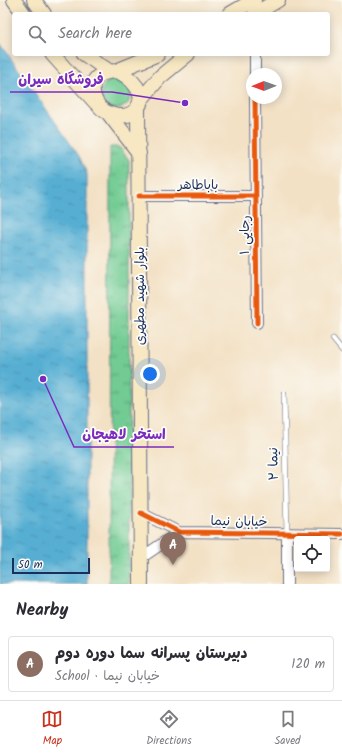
<!DOCTYPE html>
<meta charset="utf-8">
<style>
:root{--surface:#fff;--page:#f7f7f7;--text:#2b2b33;--muted:#7c7c81;--line:#e1e1e2;--accent:#c8321e}
body{margin:0;font-family:Kalam,"Playpen Sans Arabic",sans-serif;background:var(--page);color:var(--text)}
.controls{position:absolute;right:12px;bottom:12px;display:grid;overflow:hidden;border-radius:4px;box-shadow:0 2px 10px #0003}
.controls button{width:36px;height:36px;display:grid;place-items:center;padding:0;border:0;border-bottom:1px solid var(--line);background:var(--surface);color:var(--text);font:20px sans-serif}
.compass{position:absolute;left:246px;top:68px;width:36px;height:36px;border-radius:50%;background:var(--surface);box-shadow:0 2px 10px #0003;rotate:269deg}
.scale{position:absolute;left:12px;bottom:10px;width:78px;box-sizing:border-box;padding-left:4px;border:2px solid #1b2f5e;border-top:0;font-size:11px;line-height:14px;white-space:nowrap;color:#1b2f5e;-webkit-text-stroke:3px #fdfcf7;paint-order:stroke}
.you{position:absolute;left:150px;top:374px;width:14px;height:14px;margin:-10px;border:3px solid #fff;border-radius:50%;background:#1a73e8;box-shadow:0 0 0 6px #1a73e833}
.badge{display:grid;place-items:center;width:26px;height:26px;border-radius:50%;background:var(--accent);color:#fff;font-size:13px;font-weight:700}
.pin{position:absolute;translate:-50% -33px;filter:drop-shadow(0 1px 2px #0008)}
.pin::after{content:'';position:absolute;top:21px;width:14px;height:12px;background:inherit;clip-path:polygon(0 0,100% 0,50% 100%)}
.list{margin:0;padding:0;list-style:none}
h2{display:flex;justify-content:space-between;align-items:center;height:52px;margin:0;padding:0 16px;font-size:17px}
h2 small{font-size:13px;font-weight:400;color:var(--muted)}
.list li{display:grid;grid-template-columns:26px 1fr auto;gap:12px;align-items:center;box-sizing:border-box;height:56px;margin:0 8px 8px;padding:0 8px;border:1px solid var(--line);border-radius:4px}
.list b{display:block;font-size:15px;white-space:nowrap}
.list p{margin:0;font-size:13px;white-space:nowrap;color:var(--muted)}
.list em{font-size:13px;font-style:normal;color:var(--muted)}
.icon{flex:none;width:22px;height:22px;fill:none;stroke:currentColor;stroke-width:2;stroke-linecap:round;stroke-linejoin:round}
.map{position:relative;flex:none;width:342px;height:584px;overflow:hidden}
.search{position:absolute;background:var(--surface);box-shadow:0 2px 10px #0003;left:12px;right:12px;top:12px;height:44px;display:flex;align-items:center;gap:10px;box-sizing:border-box;padding:0 14px;border-radius:4px;color:var(--muted);font-size:15px}
.sheet{height:116px;background:var(--surface)}
nav{display:flex;justify-content:space-around;align-items:center;box-sizing:border-box;height:56px;border-top:1px solid var(--line);background:var(--surface);font-size:11px;color:var(--muted)}
nav a{display:grid;justify-items:center;gap:2px}
nav .on{color:var(--accent)}
.map>svg:first-child{display:block}
.grass{fill:#71cb92;stroke:#467d78}
.park{fill:url(#park-tufts);stroke:#467d78}
.water{fill:url(#water-ripples);stroke:#386f98}
.lines{fill:none;stroke-linecap:round;stroke-linejoin:round}
.lane-casing{stroke:#676d82;stroke-width:6}
.street-casing{stroke:#676d82;stroke-width:12}
.secondary-casing{stroke:#676d82;stroke-width:16}
.lane{stroke:#fff;stroke-width:5}
.street{stroke:#fff;stroke-width:10}
.secondary{stroke:#f7e8c3;stroke-width:14}
.cycleway-casing{stroke:#fdfcf7;stroke-width:8}
.cycleway{stroke:#e8590c;stroke-width:5}
.labels{text-anchor:middle;dominant-baseline:central;stroke-width:3.5;stroke-linejoin:round;paint-order:stroke}
.street-label{font-size:13px;fill:#1b2f5e;stroke:#fdfcf7}
.leader{fill:none;stroke:#7b2cbf;stroke-width:1.5}
.callout-dot{fill:#7b2cbf;stroke:#fdfcf7;stroke-width:1.5}
.callout-label{font-size:14px;text-anchor:middle;font-weight:bold;fill:#7b2cbf;stroke:#fdfcf7;stroke-width:3.5;stroke-linejoin:round;paint-order:stroke}
</style>
<div class="map">
<svg width="342" height="584" viewBox="0 0 342 584">
<defs>
<pattern id="park-tufts" width="24" height="20" patternUnits="userSpaceOnUse"><rect width="24" height="20" fill="#71cb92"/><path d="M3 7l-1-3M5 7V3M7 7l1-3M15 17l-1-3M17 17v-4M19 17l1-3" fill="none" stroke="#5ca57a"/></pattern>
<pattern id="water-ripples" width="26" height="14" patternUnits="userSpaceOnUse"><rect width="26" height="14" fill="#56afd3"/><path d="M2 4q2-2 4 0t4 0M15 11q2-2 4 0t4 0" fill="none" stroke="#468fae"/></pattern>
</defs>
<rect width="100%" height="100%" fill="#fdfcf7"/>
<filter id="ink" filterUnits="userSpaceOnUse"><feTurbulence type="fractalNoise" baseFrequency=".025" numOctaves="2"/><feDisplacementMap in="SourceGraphic" scale="8" xChannelSelector="R" yChannelSelector="G"/><feConvolveMatrix kernelMatrix="1 2 1 2 8 2 1 2 1" color-interpolation-filters="sRGB"/></filter>
<filter id="wash" filterUnits="userSpaceOnUse"><feTurbulence type="fractalNoise" baseFrequency=".012" numOctaves="4" result="noise"/><feDisplacementMap in="SourceGraphic" scale="16" xChannelSelector="R" yChannelSelector="G"/><feGaussianBlur stdDeviation="0.9" result="paint"/><feColorMatrix in="noise" values="0 0 0 0 0 0 0 0 0 0 0 0 0 0 0 0 0 1.4 0 .05"/><feComposite in="paint" operator="in"/></filter>
<g filter="url(#wash)">
<rect width="100%" height="100%" fill="#f3e1c5"/>
<!-- grass -->
<path class="grass" d="M101 94a15 15 0 1 1 30 0a15 15 0 1 1-30 0Z"/>
<!-- park -->
<path class="park" d="M110,147H119L129,160V584H109Z"/>
<!-- water -->
<path class="water" d="M0,43L79,156L87,174V584H0Z"/>
</g>
<g filter="url(#ink)">
<g class="lines">
<defs>
<path id="lane" d="M333,339L342,350
M284,394L287,534"/>
<path id="street" d="M255,54V74
M255,98L257,323
M139,196H256
M141,513L179,532L342,534
M287,534V584
M141,558L179,532"/>
<path id="secondary" d="M14,0L24,14
M34,0L44,14
M230,14L254,0
M255,14L278,0
M52,54L96,103
M84,54L109,71
M116,71C130,75 150,96 136,110C122,123 99,113 94,97C89,79 99,72 116,71Z
M116,71L158,54
M140,101L160,77L188,54
M138,106L141,584
M109,114L139,153"/>
</defs>
<!-- lane casing -->
<use href="#lane" class="lane-casing"/>
<!-- street casing -->
<use href="#street" class="street-casing"/>
<!-- secondary casing -->
<use href="#secondary" class="secondary-casing"/>
<!-- lane -->
<use href="#lane" class="lane"/>
<!-- street -->
<use href="#street" class="street"/>
<!-- secondary -->
<use href="#secondary" class="secondary"/>
<defs>
<path id="cycleway" d="M255,98L257,323
M139,196H256
M141,513L179,532L342,534"/>
</defs>
<!-- cycleway casing -->
<use href="#cycleway" class="cycleway-casing"/>
<!-- cycleway -->
<use href="#cycleway" class="cycleway"/>
</g>
</g>
<g class="labels">
<!-- street labels -->
<g class="street-label">
<text x="198" y="185">باباطاهر</text>
<text transform="translate(245 235) rotate(-90)">رجایی ۱</text>
<text transform="translate(140 296) rotate(-90)">بلوار شهید مطهری</text>
<text transform="translate(274 464) rotate(-91)">نیما ۲</text>
<text transform="translate(239 522) rotate(1)">خیابان نیما</text>
</g>
</g>
<!-- callouts -->
<path class="leader" d="M185 103L112 92H10M43 379L74 447H174"/>
<g class="callout-dot">
<circle cx="185" cy="103" r="4"/>
<circle cx="43" cy="379" r="4"/>
</g>
<g class="callout-label">
<text x="61" y="84">فروشگاه سیران</text>
<text x="124" y="439">استخر لاهیجان</text>
</g>
</svg>
<div class="controls">
<button><svg class="icon" aria-label="locate" viewBox="0 0 24 24"><circle cx="12" cy="12" r="6"/><path d="M12 2v4M12 18v4M2 12h4M18 12h4"/></svg></button>
</div>
<svg class="compass" viewBox="-18 -18 36 36"><path d="M0-13l5 13h-10z" fill="#e53935"/><path d="M0 13l5-13h-10z" fill="#7c7c81"/></svg>
<div class="scale">50 m</div>
<div class="you"></div>
<div class="pin badge" style="left:173px;top:565px;background:#8d6e63">A</div>
<div class="search"><svg class="icon" aria-label="search" viewBox="0 0 24 24"><circle cx="10" cy="10" r="6"/><path d="M15 15l6 6"/></svg>Search here</div>
</div>
<section class="sheet">
<h2>Nearby<small></small></h2>
<ul class="list">
<li><span class="badge" style="background:#8d6e63">A</span><div><b>دبیرستان پسرانه سما دوره دوم</b><p>School · خیابان نیما</p></div><em>120 m</em></li>
</ul>
</section>
<nav>
<a class="on"><svg class="icon" aria-label="map" viewBox="0 0 24 24"><path d="M3 6l6-2 6 2 6-2v14l-6 2-6-2-6 2zM9 4v14M15 6v14"/></svg>Map</a>
<a><svg class="icon" aria-label="directions" viewBox="0 0 24 24"><path d="M12 3l9 9-9 9-9-9zM9 14v-3h6M13 9l2 2-2 2"/></svg>Directions</a>
<a><svg class="icon" aria-label="saved" viewBox="0 0 24 24"><path d="M7 4h10v16l-5-4-5 4z"/></svg>Saved</a>
</nav>
